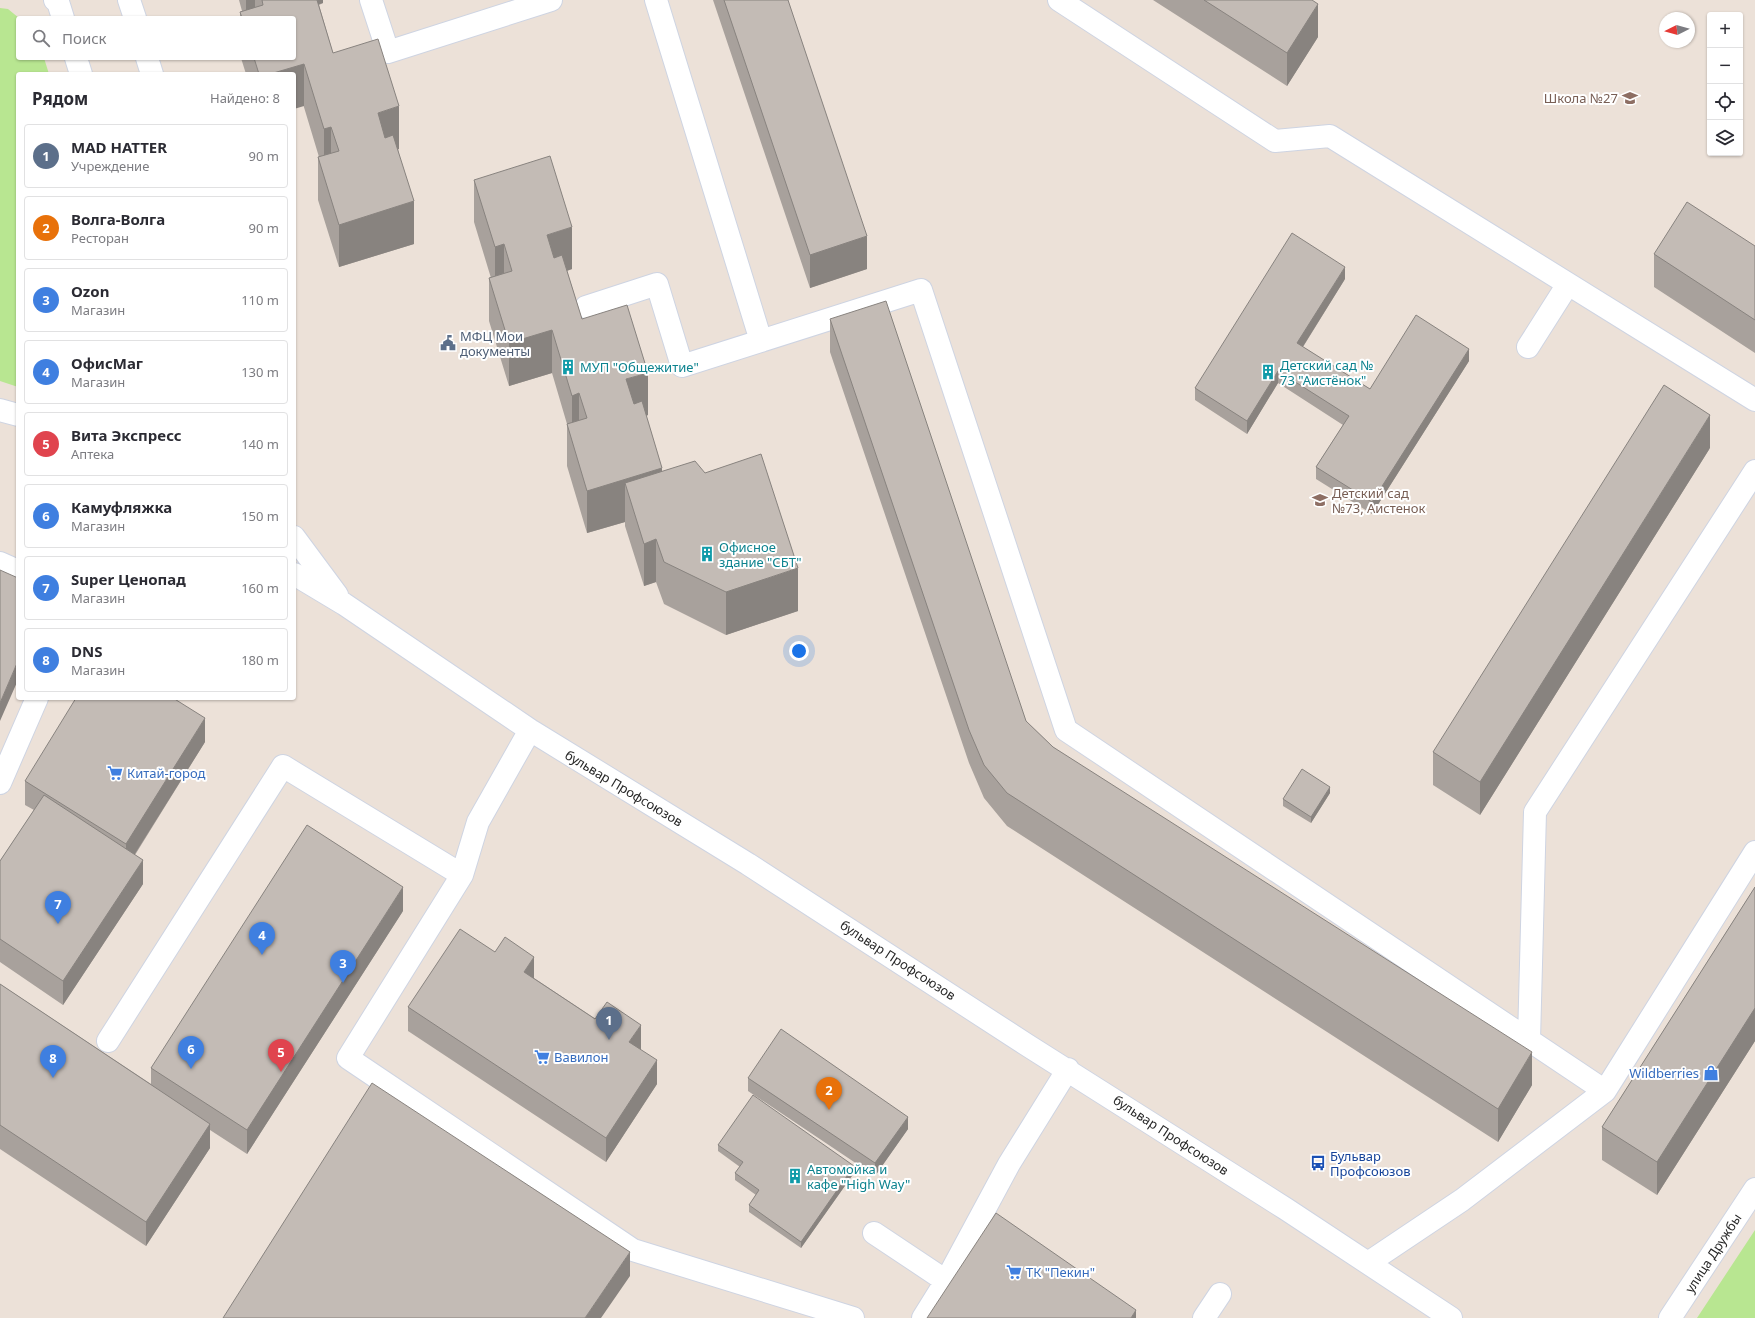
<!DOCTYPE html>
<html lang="ru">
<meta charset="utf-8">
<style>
:root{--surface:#fff;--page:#f2f2f3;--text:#2b2b33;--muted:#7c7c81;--line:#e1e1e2;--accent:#3270ff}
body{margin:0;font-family:"Noto Sans",sans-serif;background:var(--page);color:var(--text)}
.controls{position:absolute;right:12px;top:12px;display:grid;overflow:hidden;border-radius:4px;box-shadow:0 1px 3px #0004}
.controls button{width:36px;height:36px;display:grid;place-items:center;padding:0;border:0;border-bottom:1px solid var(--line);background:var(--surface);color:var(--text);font:20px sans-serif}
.compass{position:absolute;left:1659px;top:12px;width:36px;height:36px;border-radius:50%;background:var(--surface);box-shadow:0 1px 3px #0004;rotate:264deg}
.you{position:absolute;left:799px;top:651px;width:14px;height:14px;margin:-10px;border:3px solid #fff;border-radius:50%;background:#1a73e8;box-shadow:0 0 0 6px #1a73e833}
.badge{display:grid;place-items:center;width:26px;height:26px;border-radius:50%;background:var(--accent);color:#fff;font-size:13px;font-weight:700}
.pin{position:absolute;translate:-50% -33px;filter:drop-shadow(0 1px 2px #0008)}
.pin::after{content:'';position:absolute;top:21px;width:14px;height:12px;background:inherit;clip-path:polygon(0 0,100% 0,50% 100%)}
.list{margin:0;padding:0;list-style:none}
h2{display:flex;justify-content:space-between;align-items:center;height:52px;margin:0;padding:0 16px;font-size:17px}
h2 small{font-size:13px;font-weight:400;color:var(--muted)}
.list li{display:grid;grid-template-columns:26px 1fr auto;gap:12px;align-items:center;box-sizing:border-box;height:64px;margin:0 8px 8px;padding:0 8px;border:1px solid var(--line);border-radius:4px}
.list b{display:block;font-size:15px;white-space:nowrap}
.list p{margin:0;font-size:13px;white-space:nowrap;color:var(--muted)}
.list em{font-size:13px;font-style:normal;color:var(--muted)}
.icon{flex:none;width:22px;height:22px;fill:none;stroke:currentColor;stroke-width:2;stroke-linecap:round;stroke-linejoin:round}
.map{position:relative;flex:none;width:1755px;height:1318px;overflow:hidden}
.search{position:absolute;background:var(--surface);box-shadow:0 1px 3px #0004;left:16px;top:16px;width:280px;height:44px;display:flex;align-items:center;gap:10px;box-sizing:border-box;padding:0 14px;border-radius:4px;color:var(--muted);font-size:15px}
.panel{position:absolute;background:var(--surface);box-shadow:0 1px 3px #0004;left:16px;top:72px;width:280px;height:628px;border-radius:4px}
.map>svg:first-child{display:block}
.green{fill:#b8e691}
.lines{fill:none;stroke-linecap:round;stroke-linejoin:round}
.minor-casing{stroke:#ced4e2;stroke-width:24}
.minor{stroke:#fff;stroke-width:22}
.wall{fill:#a8a19c}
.shaded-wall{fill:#88837f}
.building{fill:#c3bbb5;stroke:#88837f}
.labels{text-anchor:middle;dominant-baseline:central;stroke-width:4;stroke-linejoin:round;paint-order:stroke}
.education-label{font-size:13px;fill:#785e54;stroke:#fff;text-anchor:end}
.service-label{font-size:13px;fill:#4e5e75;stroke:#fff;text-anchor:start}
.culture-label{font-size:13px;fill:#0d838f;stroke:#fff;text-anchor:start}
.shop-label{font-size:13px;fill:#366cbe;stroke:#fff;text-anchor:start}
.street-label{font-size:13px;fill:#282828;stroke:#fff}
.transit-label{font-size:13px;fill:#164399;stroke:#fff;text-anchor:start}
</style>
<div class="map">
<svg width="1755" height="1318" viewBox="0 0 1755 1318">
<rect width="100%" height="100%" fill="#ece1d8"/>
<!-- green -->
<path class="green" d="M0,8L8,9L19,18H18V58H44L49,74H18V387L0,381Z
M1755,1230V1318H1697Z"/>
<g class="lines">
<defs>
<path id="minor" d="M55,0L58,2L63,18
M129,0L135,18
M371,0L388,52L551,0
M656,0L761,341
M1059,0L1275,141L1330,136L1755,400
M76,58L81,74
M147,58L152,74
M586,307L657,284L682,366L921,290L1066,730L1605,1091
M1528,347L1568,284
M0,410L18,415
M294,537L337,595
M0,563L18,571
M294,574L344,604L530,730L748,864L1027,1045L1286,1209L1451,1318
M530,730L478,822L462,875L348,1058L633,1250L853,1318
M0,783L37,698
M1529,1040L1535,812L1755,471
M108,1041L283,766L462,875
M874,1233L946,1281
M1368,1263L1462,1200L1605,1091L1755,852
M923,1318L946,1281L1009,1164L1068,1069
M1204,1318L1220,1294
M1670,1318L1755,1189"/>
</defs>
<!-- minor casing -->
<use href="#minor" class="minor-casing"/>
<!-- minor -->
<use href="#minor" class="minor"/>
</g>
<!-- wall -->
<path class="wall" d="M239,0H323V3L319,5L333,53L399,149H398L414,244L339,267L318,200V157H319L294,74H246L241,58H294V18H240V12L242,11Z
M713,0H788L867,269L810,288Z
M1153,0H1312L1318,37L1287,86Z
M474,180L572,269L567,271L582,319L648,415L646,416L662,471L798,611L726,635L664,604L656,582L644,586L625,526V522L587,533L567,466V424L552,373L509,386L489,321V278H491L474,222Z
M1755,246V353L1654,287V254Z
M1345,279L1303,347L1370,389L1469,361L1372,514L1316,479V467L1343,425L1278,383L1247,434L1195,400V388Z
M830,319L1026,721L1053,747L1532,1085L1498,1142L1007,826L984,798L969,763L830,352Z
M1710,448L1480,815L1433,785V752Z
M205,742L135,855L143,884L63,1005L0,962V861L34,810L25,805V781Z
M1330,793L1311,823L1283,806V799Z
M1755,887V1041L1657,1195L1602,1160V1127Z
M403,911L247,1154L210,1130V1148L146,1246L0,1149V984L151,1084V1068Z
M534,978L641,1049L640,1050L657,1084L606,1162L408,1031V1007Z
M748,1078L908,1129L875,1176L748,1091Z
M718,1145L854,1173L801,1248L749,1212V1205L756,1195L735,1180V1173L740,1167L718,1151Z"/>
<!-- shaded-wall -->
<path class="shaded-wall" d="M246,0H255V18H246Z
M299,0H323V3L299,10Z
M1318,4V37L1287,86V53Z
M304,64V106L294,109V74H270Z
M399,106V149L378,156V113Z
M331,127V170L324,172V129Z
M414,201V244L339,267V225Z
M572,227V269L547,277V235Z
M867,236V269L810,288V255Z
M504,244V286L495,289V247Z
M1345,267V279L1297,356V343Z
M552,330V373L509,386V343Z
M1469,349V361L1372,514V502Z
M1278,371V383L1247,434V421Z
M648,373V415L626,422V379Z
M579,393V436L572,438V396Z
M1710,415V448L1480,815V782Z
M662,468V511L625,483V522L587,533V491Z
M656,539V582L644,586V544Z
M798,568V611L726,635V592Z
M18,661V680L0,721V703Z
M205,718V742L126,868V844Z
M1330,787V793L1311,823V817Z
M143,860V884L63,1005V981Z
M403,887V911L247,1154V1130Z
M534,957V981L524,972Z
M1755,1008V1041L1657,1195V1162Z
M641,1025V1049L629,1066V1042Z
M1532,1052V1085L1498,1142V1109Z
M657,1060V1084L606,1162V1138Z
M908,1117V1129L875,1176V1163Z
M210,1124V1148L146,1246V1222Z
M854,1166V1173L801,1248V1242Z
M630,1252V1276L601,1318H585Z
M1136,1310V1318H1131Z"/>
<!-- building -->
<path class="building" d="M262,0H317L333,53L378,39L399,106L378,113L385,138L393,135L414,201L339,225L318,157L339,151L331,127L324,129L304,64L270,74H259L254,58H294V18H242L240,12L263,5Z
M724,0H788L867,236L810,255Z
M1204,0H1312L1318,4L1287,53Z
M550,156L572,227L547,235L554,258L562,255L582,319L627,305L648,373L626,379L634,404L642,401L662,468L587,491L567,424L587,418L579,393L572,396L552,330L509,343L489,278L512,271L504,244L495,247L474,180Z
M1687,202L1755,246V320L1654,254Z
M1292,233L1345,267L1297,343L1370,389L1416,315L1469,349L1372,502L1316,467L1349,416L1278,371L1247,421L1195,388Z
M886,301L1026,721L1053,747L1532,1052L1498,1109L1007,793L984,765L969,730L830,319Z
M1664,385L1710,415L1480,782L1433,752Z
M761,454L798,568L726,592L664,562L656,539L644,544L625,483L695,461L705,473Z
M0,570L18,578V661L0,703Z
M76,698H173L205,718L126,844L25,781Z
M1302,769L1330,787L1311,817L1283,799Z
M44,795L143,860L63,981L0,939V861Z
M307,825L403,887L247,1130L151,1068Z
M1755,887V1008L1657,1162L1602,1127Z
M460,929L495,952L505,937L534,957L524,972L595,1019L607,1002L641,1025L629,1042L657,1060L606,1138L408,1007Z
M0,984L210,1124L146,1222L0,1125Z
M781,1029L908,1117L875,1163L748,1078Z
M372,1083L630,1252L585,1318H223Z
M753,1095L854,1166L801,1242L749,1205L759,1190L735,1173L743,1162L718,1145Z
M996,1213L1136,1310L1131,1318H927Z"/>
<!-- icons -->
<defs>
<symbol id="school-bare" viewBox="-9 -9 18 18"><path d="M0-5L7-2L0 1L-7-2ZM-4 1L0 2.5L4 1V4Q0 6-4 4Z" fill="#8d6e63" stroke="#fff" stroke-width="2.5" paint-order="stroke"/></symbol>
<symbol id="civic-bare" viewBox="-9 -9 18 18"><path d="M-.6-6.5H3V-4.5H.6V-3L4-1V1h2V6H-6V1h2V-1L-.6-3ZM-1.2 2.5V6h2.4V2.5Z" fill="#5c6f8a" stroke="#fff" stroke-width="2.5" paint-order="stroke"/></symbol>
<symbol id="building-bare" viewBox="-9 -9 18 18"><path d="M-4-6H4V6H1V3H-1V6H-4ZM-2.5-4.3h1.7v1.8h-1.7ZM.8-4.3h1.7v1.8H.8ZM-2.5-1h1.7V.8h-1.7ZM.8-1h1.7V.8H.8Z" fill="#0f9aa8" stroke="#fff" stroke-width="2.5" paint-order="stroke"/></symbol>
<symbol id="supermarket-bare" viewBox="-9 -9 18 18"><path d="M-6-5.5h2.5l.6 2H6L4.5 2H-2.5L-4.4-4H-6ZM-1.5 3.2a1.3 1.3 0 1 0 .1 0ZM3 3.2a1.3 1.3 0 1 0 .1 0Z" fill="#3f7fe0" stroke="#fff" stroke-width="2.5" paint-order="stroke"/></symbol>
<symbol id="shop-bare" viewBox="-9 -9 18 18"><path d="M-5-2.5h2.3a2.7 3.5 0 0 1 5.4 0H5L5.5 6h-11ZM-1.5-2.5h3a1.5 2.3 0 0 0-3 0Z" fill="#3f7fe0" stroke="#fff" stroke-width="2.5" paint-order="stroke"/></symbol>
<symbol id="bus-bare" viewBox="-9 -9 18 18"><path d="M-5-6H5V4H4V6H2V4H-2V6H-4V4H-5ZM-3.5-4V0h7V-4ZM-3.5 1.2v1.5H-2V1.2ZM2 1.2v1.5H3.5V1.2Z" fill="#1a4fb4" stroke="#fff" stroke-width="2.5" paint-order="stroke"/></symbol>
</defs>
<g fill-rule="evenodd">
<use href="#school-bare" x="1619" y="87" width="22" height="22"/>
<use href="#civic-bare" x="437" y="332" width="22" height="22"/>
<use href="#building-bare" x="557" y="356" width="22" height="22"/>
<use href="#building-bare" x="1257" y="361" width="22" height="22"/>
<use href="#school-bare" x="1309" y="489" width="22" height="22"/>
<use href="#building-bare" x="696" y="543" width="22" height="22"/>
<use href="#supermarket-bare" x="104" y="762" width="22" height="22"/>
<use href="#supermarket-bare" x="531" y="1046" width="22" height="22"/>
<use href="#shop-bare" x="1700" y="1062" width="22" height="22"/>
<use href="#bus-bare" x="1307" y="1152" width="22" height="22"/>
<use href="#building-bare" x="784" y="1165" width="22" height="22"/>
<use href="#supermarket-bare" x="1003" y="1261" width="22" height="22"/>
</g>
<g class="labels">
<!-- education labels -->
<g class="education-label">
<text x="1618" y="98">Школа №27</text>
<text x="1332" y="493" text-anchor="start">Детский сад<tspan x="1332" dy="15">№73, Аистенок</tspan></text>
</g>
<!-- service labels -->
<g class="service-label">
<text x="460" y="336">МФЦ Мои<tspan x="460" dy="15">документы</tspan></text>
</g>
<!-- culture labels -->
<g class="culture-label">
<text x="1280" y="365">Детский сад №<tspan x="1280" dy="15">73 "Аистёнок"</tspan></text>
<text x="580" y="367">МУП "Общежитие"</text>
<text x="719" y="547">Офисное<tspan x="719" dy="15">здание "СБТ"</tspan></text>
<text x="807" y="1169">Автомойка и<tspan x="807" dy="15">кафе "High Way"</tspan></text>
</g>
<!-- shop labels -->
<g class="shop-label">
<text x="127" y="773">Китай-город</text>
<text x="554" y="1057">Вавилон</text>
<text x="1699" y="1073" text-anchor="end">Wildberries</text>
<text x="1026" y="1272">ТК "Пекин"</text>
</g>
<!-- street labels -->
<g class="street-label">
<text transform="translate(624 788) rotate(31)">бульвар Профсоюзов</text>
<text transform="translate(898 960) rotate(33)">бульвар Профсоюзов</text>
<text transform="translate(1171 1135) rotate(33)">бульвар Профсоюзов</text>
<text transform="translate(1713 1253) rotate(-57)">улица Дружбы</text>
</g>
<!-- transit labels -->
<g class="transit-label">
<text x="1330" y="1156">Бульвар<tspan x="1330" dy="15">Профсоюзов</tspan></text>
</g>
</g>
</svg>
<div class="controls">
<button>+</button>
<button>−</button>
<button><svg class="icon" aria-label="locate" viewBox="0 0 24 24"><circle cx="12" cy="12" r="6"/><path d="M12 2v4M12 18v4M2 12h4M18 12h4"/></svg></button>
<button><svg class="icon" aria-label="layers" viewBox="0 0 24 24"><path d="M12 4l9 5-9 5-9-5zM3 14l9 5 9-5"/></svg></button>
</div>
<svg class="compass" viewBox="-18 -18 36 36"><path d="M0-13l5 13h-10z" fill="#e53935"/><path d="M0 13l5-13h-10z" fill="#7c7c81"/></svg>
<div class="you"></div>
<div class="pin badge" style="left:609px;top:1040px;background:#5c6f8a">1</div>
<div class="pin badge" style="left:829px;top:1110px;background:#e8710a">2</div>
<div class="pin badge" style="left:343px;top:983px;background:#3f7fe0">3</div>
<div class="pin badge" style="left:262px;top:955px;background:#3f7fe0">4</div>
<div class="pin badge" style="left:281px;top:1072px;background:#e0444e">5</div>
<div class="pin badge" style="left:191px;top:1069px;background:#3f7fe0">6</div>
<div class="pin badge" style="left:58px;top:924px;background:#3f7fe0">7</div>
<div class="pin badge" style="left:53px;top:1078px;background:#3f7fe0">8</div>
<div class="search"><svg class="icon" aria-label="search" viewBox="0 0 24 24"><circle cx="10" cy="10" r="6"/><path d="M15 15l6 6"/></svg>Поиск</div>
<section class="panel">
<h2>Рядом<small>Найдено: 8</small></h2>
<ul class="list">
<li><span class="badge" style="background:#5c6f8a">1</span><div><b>MAD HATTER</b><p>Учреждение</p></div><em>90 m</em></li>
<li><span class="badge" style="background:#e8710a">2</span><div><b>Волга-Волга</b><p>Ресторан</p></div><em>90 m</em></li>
<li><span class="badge" style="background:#3f7fe0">3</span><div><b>Ozon</b><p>Магазин</p></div><em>110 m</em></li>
<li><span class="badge" style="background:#3f7fe0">4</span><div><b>ОфисМаг</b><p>Магазин</p></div><em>130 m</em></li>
<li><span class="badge" style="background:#e0444e">5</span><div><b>Вита Экспресс</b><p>Аптека</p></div><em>140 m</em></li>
<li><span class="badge" style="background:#3f7fe0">6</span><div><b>Камуфляжка</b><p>Магазин</p></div><em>150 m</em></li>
<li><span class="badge" style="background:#3f7fe0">7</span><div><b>Super Ценопад</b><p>Магазин</p></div><em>160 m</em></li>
<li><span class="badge" style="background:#3f7fe0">8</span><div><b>DNS</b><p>Магазин</p></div><em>180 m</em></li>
</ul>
</section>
</div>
